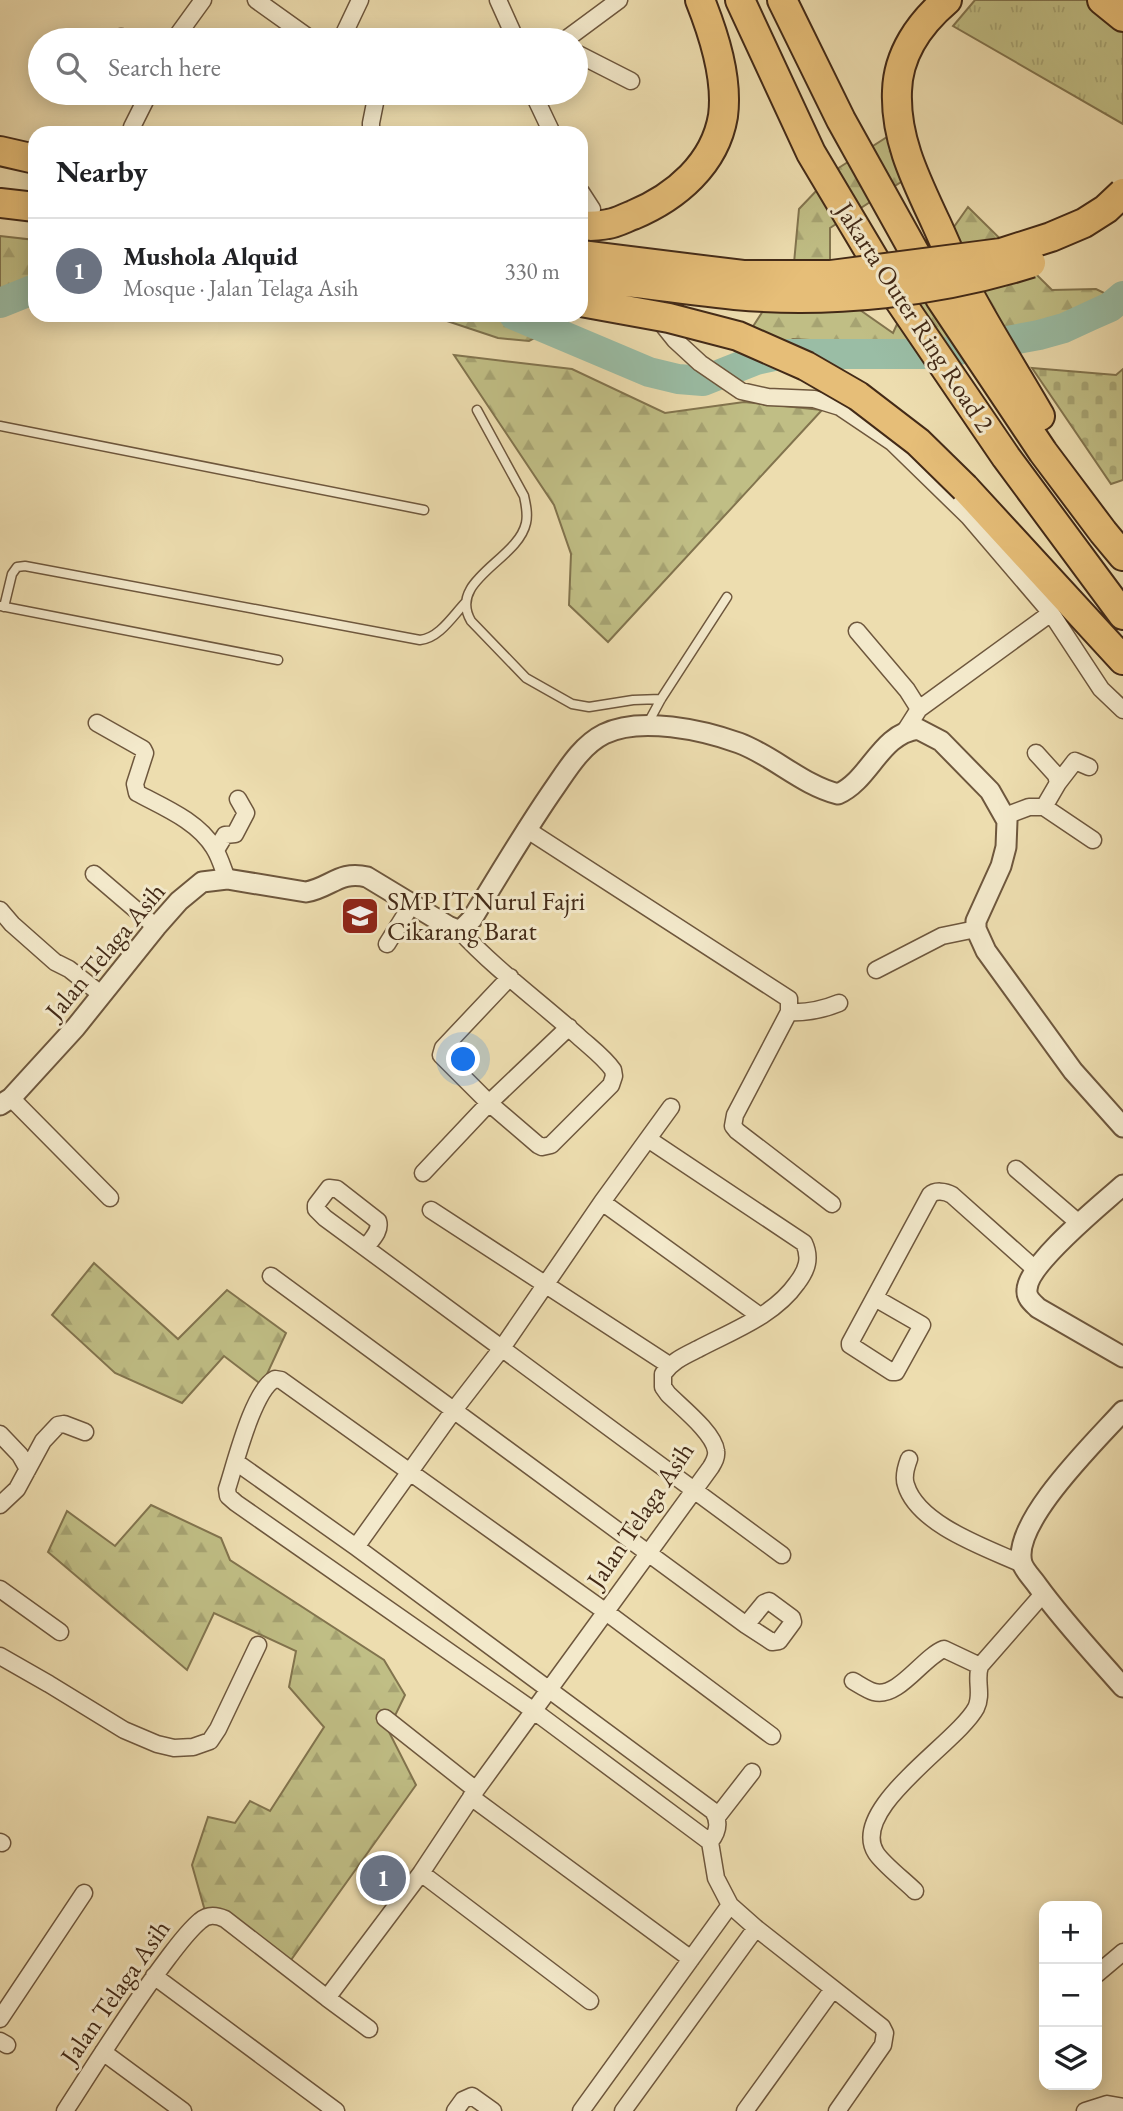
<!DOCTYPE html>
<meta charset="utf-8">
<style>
:root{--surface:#fff;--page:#f6f6f6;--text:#202124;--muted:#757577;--line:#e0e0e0;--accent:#8f2418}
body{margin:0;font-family:"EB Garamond",serif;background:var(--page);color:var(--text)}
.controls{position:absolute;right:21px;bottom:21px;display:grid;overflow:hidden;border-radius:14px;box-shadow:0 4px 18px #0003}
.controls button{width:63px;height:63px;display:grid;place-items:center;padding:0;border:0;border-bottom:2px solid var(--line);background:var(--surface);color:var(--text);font:35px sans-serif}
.you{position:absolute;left:464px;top:1060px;width:24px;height:24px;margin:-18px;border:5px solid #fff;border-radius:50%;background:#1a73e8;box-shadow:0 0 0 10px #1a73e833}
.badge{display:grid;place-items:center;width:46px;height:46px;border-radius:50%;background:var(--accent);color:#fff;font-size:23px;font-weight:700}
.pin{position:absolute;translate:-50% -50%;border:4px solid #fff;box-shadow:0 2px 7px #0006}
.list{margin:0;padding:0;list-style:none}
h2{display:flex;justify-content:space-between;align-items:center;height:91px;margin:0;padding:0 28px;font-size:30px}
h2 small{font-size:23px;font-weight:400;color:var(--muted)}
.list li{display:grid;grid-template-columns:46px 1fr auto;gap:21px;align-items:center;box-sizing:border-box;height:105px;padding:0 28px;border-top:2px solid var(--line)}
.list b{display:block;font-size:26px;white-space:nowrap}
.list p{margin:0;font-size:23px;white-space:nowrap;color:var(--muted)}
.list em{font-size:23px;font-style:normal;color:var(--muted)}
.icon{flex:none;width:38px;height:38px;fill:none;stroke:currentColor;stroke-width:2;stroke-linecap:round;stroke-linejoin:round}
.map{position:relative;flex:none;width:1123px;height:2111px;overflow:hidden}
.search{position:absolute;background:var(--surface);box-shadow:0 4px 18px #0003;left:28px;top:28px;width:560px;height:77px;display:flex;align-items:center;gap:18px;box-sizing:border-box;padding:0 24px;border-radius:38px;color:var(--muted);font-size:26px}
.panel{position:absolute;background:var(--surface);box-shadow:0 4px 18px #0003;left:28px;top:126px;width:560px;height:196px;border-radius:21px}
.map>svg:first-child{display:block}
.grass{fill:url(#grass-tufts);stroke:#82744e;stroke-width:2}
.forest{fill:url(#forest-firs);stroke:#82744e;stroke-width:2}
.cemetery{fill:url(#cemetery-stones);stroke:#82744e;stroke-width:2}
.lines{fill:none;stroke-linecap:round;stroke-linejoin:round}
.river{stroke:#9abda5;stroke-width:30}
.service-casing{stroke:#6e573d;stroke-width:11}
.minor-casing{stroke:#6e573d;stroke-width:19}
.tertiary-casing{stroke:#6e573d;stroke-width:23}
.motorway-casing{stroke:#432a17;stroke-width:32}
.service{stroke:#f3e9cb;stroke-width:8}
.minor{stroke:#f3e9cb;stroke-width:16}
.tertiary{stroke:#f3e9cb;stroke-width:19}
.motorway{stroke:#e6be78;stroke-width:28}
.motorway-bridge-casing{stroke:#432a17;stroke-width:32;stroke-linecap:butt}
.motorway-bridge{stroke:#e6be78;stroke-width:28}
.labels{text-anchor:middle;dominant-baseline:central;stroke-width:6;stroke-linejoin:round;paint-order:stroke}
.street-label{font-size:26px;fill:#432a17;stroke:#f3e9cb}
.poi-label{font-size:26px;fill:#432a17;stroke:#f3e9cb;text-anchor:start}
</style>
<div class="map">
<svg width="1123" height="2111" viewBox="0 0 1123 2111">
<defs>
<pattern id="grass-tufts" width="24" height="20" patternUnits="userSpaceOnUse" patternTransform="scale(1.75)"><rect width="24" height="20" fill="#c0be85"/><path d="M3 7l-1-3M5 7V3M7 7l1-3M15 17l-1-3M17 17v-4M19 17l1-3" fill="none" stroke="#a6a372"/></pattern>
<pattern id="forest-firs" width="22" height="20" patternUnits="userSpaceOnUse" patternTransform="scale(1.75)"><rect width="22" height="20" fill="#c0be85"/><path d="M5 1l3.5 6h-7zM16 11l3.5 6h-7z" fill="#a6a372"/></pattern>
<pattern id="cemetery-stones" width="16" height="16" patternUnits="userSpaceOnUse" patternTransform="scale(1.75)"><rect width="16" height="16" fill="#c0be85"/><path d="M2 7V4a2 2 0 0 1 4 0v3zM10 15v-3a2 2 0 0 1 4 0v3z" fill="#a6a372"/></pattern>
</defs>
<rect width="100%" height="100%" fill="#edddaf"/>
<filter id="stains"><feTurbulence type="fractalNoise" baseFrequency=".00286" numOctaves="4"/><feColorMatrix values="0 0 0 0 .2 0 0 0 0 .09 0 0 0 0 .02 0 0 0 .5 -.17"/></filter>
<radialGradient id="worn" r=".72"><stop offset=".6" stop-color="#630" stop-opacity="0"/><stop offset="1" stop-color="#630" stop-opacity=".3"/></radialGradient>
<!-- grass -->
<path class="grass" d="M975,0H1123V124L953,26Z"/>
<!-- forest -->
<path class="forest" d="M887,137L921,169L830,228V289L893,333L918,278L968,207L1052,290L1096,289L1123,302V304L1053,336L979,350L793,339L733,368L752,328L794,263L799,209L837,169Z
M0,236L35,240V287L0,305Z
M429,315H519L555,327L529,341L498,338Z
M454,355L572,369L665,413L744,402L822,410L608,642L569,605L571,554L554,505Z
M94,1263L178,1339L227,1290L286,1333L262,1385L224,1356L182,1403L115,1373L52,1315Z
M151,1505L221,1538L230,1560L384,1660L405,1695L388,1730L416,1785L291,1960L207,1918L192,1865L208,1817L235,1823L250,1801L270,1811L324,1727L289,1687L296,1651L214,1613L187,1670L48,1552L67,1511L115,1546Z"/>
<!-- cemetery -->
<path class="cemetery" d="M1032,368L1116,375L1123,369V480L1111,484Z"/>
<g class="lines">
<!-- river -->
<path class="river" d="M0,303L35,289
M514,315L649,372L678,379L703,381L756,360L783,354H937L1039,335L1064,328L1090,316L1110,307L1123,296"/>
<defs>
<path id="service" d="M477,410L524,496C526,505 528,514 526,523C518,560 447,580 471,621L526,678L572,704L589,707L633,700L661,699
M0,426L424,510
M0,606L278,660
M4,607L12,574L17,567L25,566L420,640C439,638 452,617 465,603
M647,725L661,699L727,597"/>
<path id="minor" d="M256,0L312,40
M498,0L516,40
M121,37L126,40
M174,40L203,0
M341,40L360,0
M565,40L619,0
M576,53L631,81
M533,93L552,133
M132,127L149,93
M371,133V123L377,93
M581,192L592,209
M627,280L675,340L700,363L741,391L768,397L814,399L840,407L892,442L969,517L1051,613
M857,631L907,690L919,709
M97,723L143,749L145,753L135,784L137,793C163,807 198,821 214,848C220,857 223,869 227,879
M905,731L919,709L1051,613L1101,689L1123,710
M1036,753L1056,775L1058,783L1044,807
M1058,783L1075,761L1089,767
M1005,816L1029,807H1044L1093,840
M526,829L789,999V1012L735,1115L733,1126L737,1131L832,1204
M216,850L225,835L235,834L246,813L238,799
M94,874L156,927
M0,910L12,924L55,962L69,969L102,995
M460,931C496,970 539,1001 578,1036C590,1047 604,1057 613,1070L614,1076L611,1085L551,1145L542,1147L538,1145L489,1103L441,1055L443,1048L510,977
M387,944L412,904
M876,970L942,936L976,929
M789,1012C807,1013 822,1010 839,1003
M11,1098L110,1198
M1016,1169L1080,1224
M423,1173L489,1103L569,1027
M602,1202L760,1316
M431,1210L669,1365
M366,1247C372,1239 381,1231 378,1221L337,1189L329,1188L316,1205V1209L325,1218L782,1555
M271,1276L746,1625L772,1642L779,1641L793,1622L792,1618L769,1601L764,1603L746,1625
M875,1298L922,1325L896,1372H892L850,1345V1343L930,1195C935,1190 945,1191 952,1195L1035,1269
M0,1434L20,1455L28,1469
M909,1459C906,1467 903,1477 906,1485C918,1525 987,1548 1022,1564
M236,1462L356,1547L713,1811C720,1822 718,1832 710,1842L716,1878L730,1905L756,1928L882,2027L885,2033L883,2045L837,2111
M0,1505L17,1489L43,1441L58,1425L64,1424L85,1432
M356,1547L454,1410L502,1348L602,1202L671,1107
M0,1589L60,1632
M0,1656L49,1684L124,1730L157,1744L174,1748L193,1747L210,1741L218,1729L258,1645
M853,1681C860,1685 867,1690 874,1692C898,1699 923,1657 944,1649L980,1666
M385,1718L476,1790
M471,1797L691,1959
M717,1817L752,1772
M0,1842L2,1843
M710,1842L534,1711L236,1503L228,1496L227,1489C235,1465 253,1390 275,1379L281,1380L606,1612L772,1736
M421,1873L590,2001
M915,1891C905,1881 883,1864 876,1853C848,1809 957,1743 976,1708C983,1694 975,1680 980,1666L1043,1594
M1097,1974L1123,1952
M154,1976L336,2111
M327,1998L369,2029
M0,2019L84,1893
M0,2041L7,2045
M103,2052L183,2111
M65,2111C98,2060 131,2007 168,1958C178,1945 188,1931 200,1921C208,1914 216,1915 225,1919L327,1998L421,1873L476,1790L711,1467C714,1462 717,1457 716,1451C714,1433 681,1407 668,1394L663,1387V1374C672,1361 684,1356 698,1349C732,1331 774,1316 797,1283C807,1270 811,1258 804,1243L648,1139
M455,2111L463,2100L472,2096L493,2111
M581,2111L730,1905
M623,2111L756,1928
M745,2111L833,1989
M1085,2111L1107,2104L1123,2107"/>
<path id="tertiary" d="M0,1105L11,1098L75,1028L156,927L179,901L202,882L227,879L306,892C330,888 340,870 367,877L448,926L460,931L472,919C498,876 523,834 551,793C566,772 580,746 604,734C640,716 703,730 739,743C774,756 802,785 838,794C870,780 880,734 918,729L941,741L990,791L1007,821L1006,847L1001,866L976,921V929L986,951L1073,1071L1123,1127
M1123,1185C1102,1204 1027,1264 1027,1290C1026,1298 1033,1303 1038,1308L1123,1357
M1123,1411C1097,1440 1011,1523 1022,1563C1024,1570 1032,1578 1037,1585C1063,1621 1094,1654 1123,1687"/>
<path id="motorway" d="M740,0L811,153L895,294L1006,457L1123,615
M782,0L841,120L940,298L1043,452L1103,532L1123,556
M947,0C920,23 898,54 897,91C895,139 916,180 936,223C947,247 957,272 970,296C992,337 1017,376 1040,416
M1102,0L1123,17
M0,151L35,159
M0,203L35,207
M581,226C590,226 599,226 608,224C616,223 625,218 633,215C676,197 715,164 723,116C728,78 714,35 700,0
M965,488L1123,660"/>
</defs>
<!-- service casing -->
<use href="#service" class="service-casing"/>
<!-- minor casing -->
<use href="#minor" class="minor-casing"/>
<!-- tertiary casing -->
<use href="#tertiary" class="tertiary-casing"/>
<!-- motorway casing -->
<use href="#motorway" class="motorway-casing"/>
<!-- service -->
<use href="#service" class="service"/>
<!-- minor -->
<use href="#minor" class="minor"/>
<!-- tertiary -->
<use href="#tertiary" class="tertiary"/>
<!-- motorway -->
<use href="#motorway" class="motorway"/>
<defs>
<path id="motorway-bridge" d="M581,255L743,275H831L1001,253L1051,237L1084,223L1106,209L1123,193
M581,276C632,282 684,290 735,295C832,304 938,292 1031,263
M581,302L669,318L738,336L806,366L858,396L918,442L965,488"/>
</defs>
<!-- motorway-bridge casing -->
<use href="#motorway-bridge" class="motorway-bridge-casing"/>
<!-- motorway-bridge -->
<use href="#motorway-bridge" class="motorway-bridge"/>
</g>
<!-- icons -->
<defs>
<symbol id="school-square" viewBox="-11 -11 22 22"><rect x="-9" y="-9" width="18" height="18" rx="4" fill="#8f2418" stroke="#f3e9cb"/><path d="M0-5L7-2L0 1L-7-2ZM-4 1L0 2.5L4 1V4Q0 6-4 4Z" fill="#fff"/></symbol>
</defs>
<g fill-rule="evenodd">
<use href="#school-square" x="338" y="894" width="44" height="44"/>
</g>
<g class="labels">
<!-- street labels -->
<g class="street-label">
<text transform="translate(915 317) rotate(57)">Jakarta Outer Ring Road 2</text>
<text transform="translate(105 951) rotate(-50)">Jalan Telaga Asih</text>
<text transform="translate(640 1515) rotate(-56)">Jalan Telaga Asih</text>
<text transform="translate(115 1992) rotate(-55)">Jalan Telaga Asih</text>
</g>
<!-- poi labels -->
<g class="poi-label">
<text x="387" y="901">SMP IT Nurul Fajri<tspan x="387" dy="30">Cikarang Barat</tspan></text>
</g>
</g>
<rect width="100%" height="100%" filter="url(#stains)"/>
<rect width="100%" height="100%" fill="url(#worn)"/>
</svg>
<div class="controls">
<button>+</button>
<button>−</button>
<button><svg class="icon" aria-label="layers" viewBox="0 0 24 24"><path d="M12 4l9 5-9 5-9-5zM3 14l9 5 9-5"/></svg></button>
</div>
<div class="you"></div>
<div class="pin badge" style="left:383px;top:1878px;background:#6b7280">1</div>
<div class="search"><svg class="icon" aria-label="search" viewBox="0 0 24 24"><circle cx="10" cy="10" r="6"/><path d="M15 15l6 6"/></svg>Search here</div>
<section class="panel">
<h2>Nearby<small></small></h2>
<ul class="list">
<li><span class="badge" style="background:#6b7280">1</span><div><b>Mushola Alquid</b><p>Mosque · Jalan Telaga Asih</p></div><em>330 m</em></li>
</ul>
</section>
</div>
